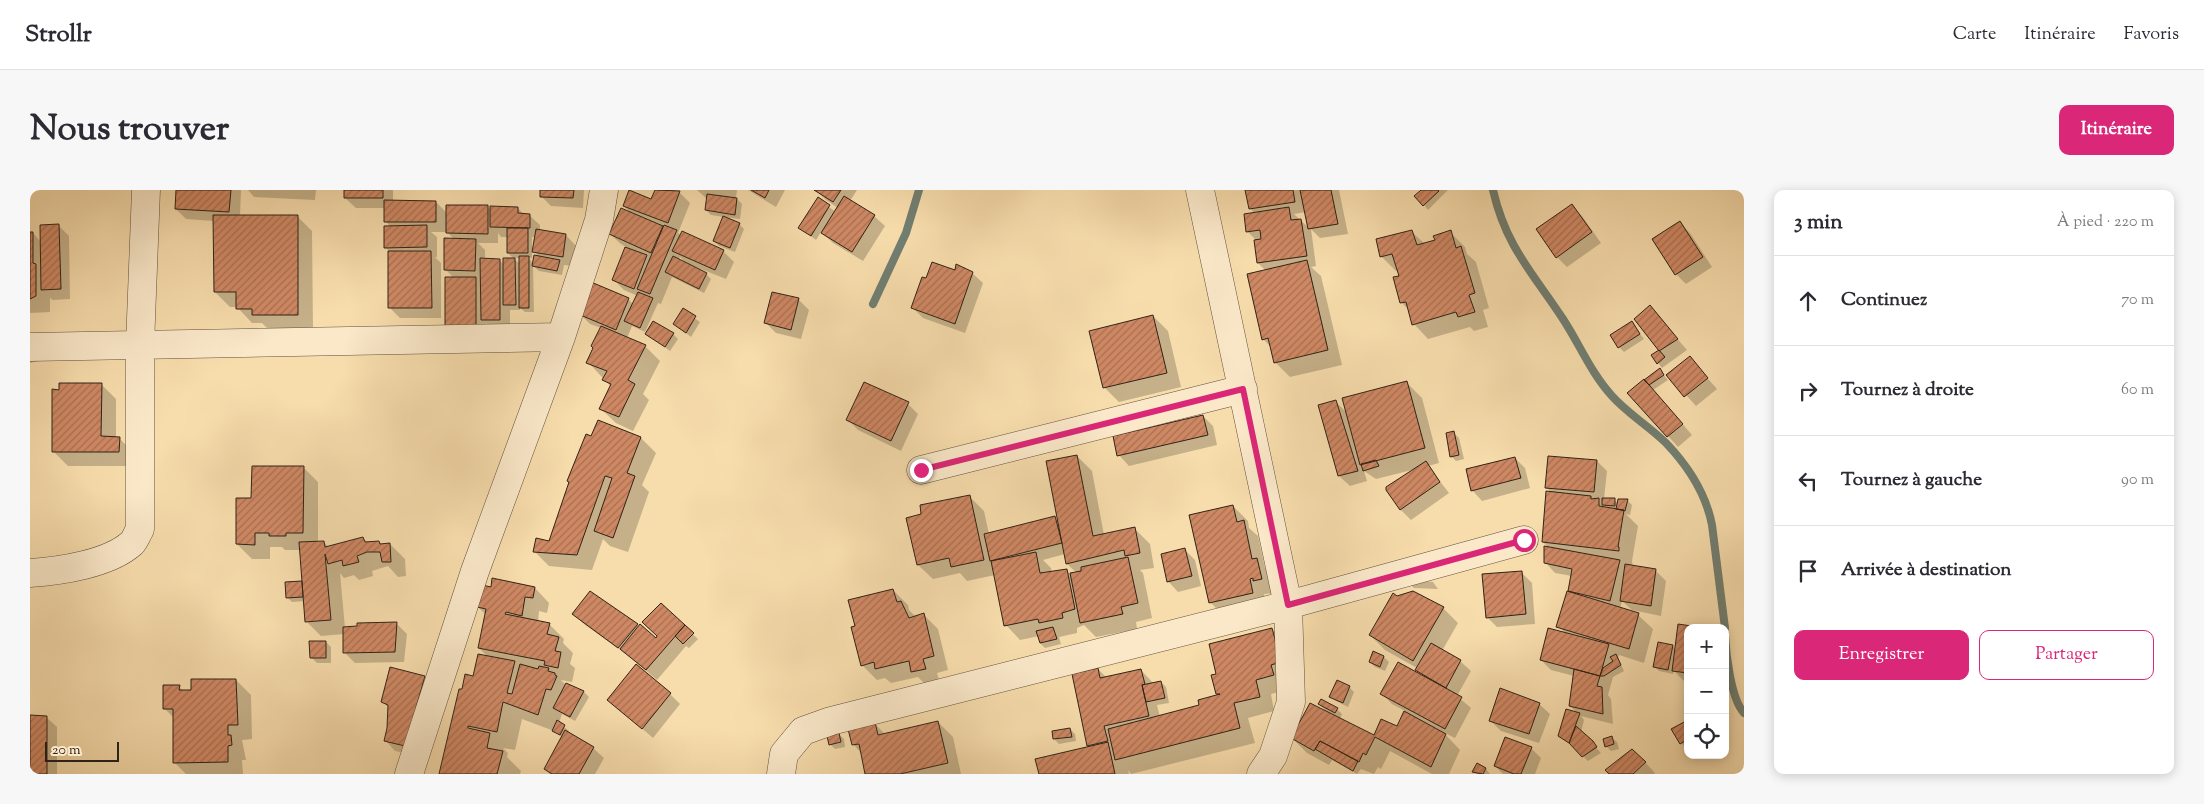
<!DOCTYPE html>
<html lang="fr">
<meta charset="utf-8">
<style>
:root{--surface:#fff;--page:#f7f7f7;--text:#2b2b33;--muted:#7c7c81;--line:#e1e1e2;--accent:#db2777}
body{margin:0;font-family:"Sorts Mill Goudy",serif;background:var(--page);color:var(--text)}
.controls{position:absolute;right:15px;bottom:15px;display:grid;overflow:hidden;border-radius:10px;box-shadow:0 2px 12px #0003}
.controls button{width:45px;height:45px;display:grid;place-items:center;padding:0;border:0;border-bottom:1px solid var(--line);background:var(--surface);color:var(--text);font:25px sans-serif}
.scale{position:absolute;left:15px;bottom:12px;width:74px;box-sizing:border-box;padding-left:5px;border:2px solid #2f2317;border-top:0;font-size:14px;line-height:18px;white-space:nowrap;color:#2f2317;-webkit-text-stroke:4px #fae8c9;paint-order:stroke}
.stop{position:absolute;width:15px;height:15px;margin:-11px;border:4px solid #db2777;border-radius:50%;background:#fff}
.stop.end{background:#db2777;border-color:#fff;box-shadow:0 1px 5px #0008}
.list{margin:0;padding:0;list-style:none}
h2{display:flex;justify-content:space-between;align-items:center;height:65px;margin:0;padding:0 20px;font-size:21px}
h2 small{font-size:16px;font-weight:400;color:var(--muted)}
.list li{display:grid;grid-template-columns:32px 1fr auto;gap:15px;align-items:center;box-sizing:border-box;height:90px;padding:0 20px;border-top:1px solid var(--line)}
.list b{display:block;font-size:19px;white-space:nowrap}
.list em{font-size:16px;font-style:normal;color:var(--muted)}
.actions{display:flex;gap:10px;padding:15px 20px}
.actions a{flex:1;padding:11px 0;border:1px solid var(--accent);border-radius:10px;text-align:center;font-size:18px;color:var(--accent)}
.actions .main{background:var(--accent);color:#fff}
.icon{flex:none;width:28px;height:28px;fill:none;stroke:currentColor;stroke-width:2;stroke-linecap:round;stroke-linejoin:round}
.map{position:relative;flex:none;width:1714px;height:584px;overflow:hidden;border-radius:10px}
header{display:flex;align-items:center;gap:30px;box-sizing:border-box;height:70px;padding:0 25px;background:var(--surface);border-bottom:1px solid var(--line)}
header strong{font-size:24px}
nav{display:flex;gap:28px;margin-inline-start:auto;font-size:18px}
.intro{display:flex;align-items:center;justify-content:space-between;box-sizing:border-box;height:120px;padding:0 30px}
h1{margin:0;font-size:35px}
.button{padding:12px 22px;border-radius:10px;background:var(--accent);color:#fff;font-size:18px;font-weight:700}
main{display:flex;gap:30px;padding:0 30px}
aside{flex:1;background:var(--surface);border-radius:10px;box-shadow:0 2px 12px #0003}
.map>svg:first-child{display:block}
.shadow{fill:#0003;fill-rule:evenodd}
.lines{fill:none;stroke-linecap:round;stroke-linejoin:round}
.stream{stroke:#717e71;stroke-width:8}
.building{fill:url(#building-hatch);stroke:#2f2317}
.minor-casing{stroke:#61513c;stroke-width:29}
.minor{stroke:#fae8c9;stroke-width:28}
.route{stroke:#db2777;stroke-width:6}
</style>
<header>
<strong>Strollr</strong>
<nav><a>Carte</a><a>Itinéraire</a><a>Favoris</a></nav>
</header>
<div class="intro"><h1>Nous trouver</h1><a class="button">Itinéraire</a></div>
<main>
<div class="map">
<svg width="1714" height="584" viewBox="0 0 1714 584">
<defs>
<pattern id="building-hatch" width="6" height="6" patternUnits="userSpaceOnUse" patternTransform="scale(1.25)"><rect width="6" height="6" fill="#cf8864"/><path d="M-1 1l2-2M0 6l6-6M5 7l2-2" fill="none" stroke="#a86f51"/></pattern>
</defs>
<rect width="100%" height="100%" fill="#f7dcac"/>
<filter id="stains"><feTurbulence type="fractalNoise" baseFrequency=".004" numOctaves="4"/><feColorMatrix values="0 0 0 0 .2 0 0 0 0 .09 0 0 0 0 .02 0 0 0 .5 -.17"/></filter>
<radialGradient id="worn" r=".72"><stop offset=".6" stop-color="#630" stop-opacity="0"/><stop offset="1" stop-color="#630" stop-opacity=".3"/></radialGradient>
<!-- shadow -->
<path class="shadow" d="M147,0H211L210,26H267L282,41L283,139H238L232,133H222L207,117H200L185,102L184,31L156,29L146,19Z
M218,0H286L285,10L224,7Z
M315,0H363V11L406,12L418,24L458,17L461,20L488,18L494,25H499L510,35V41L536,45L546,56L543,76L534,75L532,85L509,81L503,76L504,122H495L490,118V120H480V140H462L456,133V146L427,147L424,88L415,79L424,49L417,42H401L407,47V67H405L411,73V128H370L360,118L359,61L355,57L361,37L355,31V18H326L315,8ZM468,43L471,47H478V63L484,69L474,75L469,70H455V60L448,53H468ZM502,47H506L504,61L510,68L503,74L499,68H502ZM483,68H490V74Z
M511,0H554L553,18L521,16L511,6Z
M626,0H643L649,2L660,13L648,43L651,45L652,43L693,61L704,72L696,89L656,73L650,67L649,71L676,84L681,89L674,103L642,87L631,114L628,113L615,142L602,136L597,148L615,156L630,171L613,204L619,210L603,241L586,233L571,219L581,197L558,172L571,138L560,134L549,123L561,94L598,109L604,115L608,106L594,100L584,90L596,57L591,54L580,44L601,23L594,16L622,10Z
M667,0H707L706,8L712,14L710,29L694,27L709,34L714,39L705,62L689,56L684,51L694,27L681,25L676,20L678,10Z
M718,0H755L746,17Z
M786,0H827L820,11L844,26L855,36L833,71L803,53L791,42L786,50L770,38L788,9L806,22L808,18L796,10Z
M1217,0H1309L1318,44L1290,48L1281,39L1286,76L1281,77L1291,86L1312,175L1260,187L1245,172L1242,158L1233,149L1236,81L1228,73L1227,51L1217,41L1225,24L1220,18ZM1276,22L1280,39L1264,24Z
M1393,0H1418L1398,20L1394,15Z
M1542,16L1552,26L1571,53L1537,77L1527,67Z
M1650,33L1660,43L1682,77L1656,94L1646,84Z
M29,36L39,46L40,109L23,110L20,108V122L0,123V43H3L11,52Z
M1382,42L1395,54L1407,51L1420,42L1435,57L1437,64L1446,72L1459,118L1453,120L1458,137L1444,141L1440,137L1398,149L1384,134L1380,121L1371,112L1368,81H1366L1351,66Z
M925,81L942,83L953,93L935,143L893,128L882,117L896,89Z
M768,109L779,120L771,149L746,143L736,133Z
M1620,117L1657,160L1632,178L1623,166L1630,160L1605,129Z
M653,120L670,132L661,147L644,134Z
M1123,126L1138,141L1151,197L1089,212L1074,197Z
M1602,133L1614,149L1594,162L1589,157Z
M617,144H643L648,149L640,161Z
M0,160L8,164L9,171L0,173Z
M1660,168L1687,199L1666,216L1638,185Z
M1629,180L1638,190L1623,200L1662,245L1648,257L1599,203Z
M1377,193L1392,208L1409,273L1398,276L1419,303L1381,330L1371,320L1386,279L1346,289L1334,281L1337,291L1320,296L1309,286L1289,216L1306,212L1317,223Z
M71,194L86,209V248H89L104,263V276H38L23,261L30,201Z
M878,214L888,224L871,261L828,240L818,230Z
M1173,226L1183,236L1187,255L1099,276L1089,265Z
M568,231L611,248L626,263L612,295L619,302L598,362L580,356L573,349L562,380L519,376L504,361L520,353Z
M1424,243L1429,248L1434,269L1426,271L1421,266Z
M1047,266L1062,281L1074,345L1105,339L1120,354L1124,378L1110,380L1113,383L1122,428L1106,432L1107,439L1066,447L1054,435L1047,438V443L1029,447L1031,454L1015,458L1010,453L1009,446L990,450L976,435L965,385L937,391L930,383L903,389L888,375L893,325L939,306L954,321L959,344L1025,328L1029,332ZM1035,364L1037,374L1047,383L1040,384L1036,380L1022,383L1021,378L1013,370Z
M1485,268L1495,278L1500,298L1452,311L1442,300Z
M1567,271L1577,281L1574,309L1584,310L1588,313L1597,310L1602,315L1600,325L1596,324L1608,336L1602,371L1603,377L1626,381L1636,391L1631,426L1602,420L1592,411L1590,419L1608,425L1623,439L1614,473L1589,465L1588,468L1594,481L1583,487L1578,505L1581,509L1583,534L1551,526L1554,530L1551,542L1571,563L1558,571L1544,557L1529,546L1548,524L1540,516L1544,486L1521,480L1511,470L1536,444L1528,436L1543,404L1539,401L1542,386L1525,383L1515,372L1520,359L1513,352L1522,303L1517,298Z
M273,277L288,292V352H294L299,358L333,348L338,353L349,352L352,355L360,354L375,369L376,386L368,387L358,376L342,381L343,386L329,390L324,385L314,388L310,383L315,438L366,433L377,444L374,472L325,473L314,462V444L291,446L276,431L275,411L262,412L257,407L273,395L271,360H255L252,357H240V369H222L207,354L223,309Z
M1203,316L1218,331L1219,338L1228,346L1235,378L1242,385L1246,403L1234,404L1237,418L1195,427L1180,412Z
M1155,360L1165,370L1171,396L1148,402L1138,391Z
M1492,383L1502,393L1505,434L1467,437L1457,427Z
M1385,390L1403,392L1408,399L1384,398L1379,393Z
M505,398L519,413L517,423L509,421L508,432L519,434L534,449L533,453L543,463L540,474L545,478L542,492L531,490L536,495L554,502L559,507L545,531L532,524L529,533L539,541L538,543L563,558L574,568L565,584H520L515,579L533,548L524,541L492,529L485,560L473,558L478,563L477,567L491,581L490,584H410L430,500L433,501L458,467L449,458L456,425L448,417Z
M863,400L878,415L879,420L886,427L893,424L908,439L918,480L907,483L910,493L897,496L888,487L861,493L855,488L847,490L832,475L827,438Z
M1390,404L1413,418L1428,433L1412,461L1430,471L1441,481L1427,506L1441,518L1425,548L1413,542L1430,560L1419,584H1402L1360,561L1351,579L1348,577L1344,584L1331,579L1327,584L1302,570L1299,575L1277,563L1262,548L1298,523L1289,514L1307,519L1312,524L1310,529L1345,547L1368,538L1375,521L1362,514L1352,504L1392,485L1387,478L1355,460L1340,445L1367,407Z
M631,414L668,449L659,458L656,456L627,490L600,467L554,434L544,424L607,435L626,449L629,447Z
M1658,438V491H1654L1644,481L1643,484L1629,481L1624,476L1643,456L1646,459Z
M1242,439L1256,454L1258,500L1241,504L1244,521L1218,528L1225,553L1101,584L1098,580L1099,584H1010L1007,570L1060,557L1058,556L1068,479L1077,488L1111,480L1124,494L1131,492L1136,497L1139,513L1127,515L1130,527L1171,516L1188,506L1183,486L1187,485Z
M296,452L301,457V473H287L282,468Z
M1354,467L1359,472L1355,481L1345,477L1340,472Z
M394,487L405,497L385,565L365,561L355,550L358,539L359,518L352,511Z
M206,490L221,505L222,549L212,550L216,570H212L213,584H156L144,572V528L134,518L149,497L154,501Z
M1319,497L1324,502L1318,517L1306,511L1301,507Z
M640,504L650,514L623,548L579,510Z
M1509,514L1520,524L1509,553L1471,541L1461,531Z
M0,526L16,527L27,537V584H0Z
M1658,531V559L1651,553Z
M908,532L923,547L931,584H836L832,564L823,554L845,534L855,544Z
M1040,539L1045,544L1046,551L1029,554L1024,549Z
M809,544L814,549L815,557L805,559L800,554Z
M1582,548L1587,552L1589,559L1581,561L1576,556Z
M1501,558L1511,568L1505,584H1473L1465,576Z
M1615,572L1625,583L1624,584H1580L1577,580Z
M1456,579L1460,584H1446L1444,581Z"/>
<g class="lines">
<!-- stream -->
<path class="stream" d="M1463,0C1476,57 1503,83 1533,129C1550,155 1561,183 1582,206C1598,224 1619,236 1636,253C1658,276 1676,304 1682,335L1695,438
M843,114L876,43L889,0
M1695,445C1696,465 1701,509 1714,523"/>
</g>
<!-- building -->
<path class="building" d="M146,0H201L199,22L145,19Z
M314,0H353V8H314Z
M510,0H544L543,8L510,7Z
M599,0L621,9L625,0L650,1L638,33L593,16Z
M721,0H739L735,8Z
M784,0H811L803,12Z
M1215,0H1263L1265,12L1219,19Z
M1270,0H1301L1308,34L1278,39Z
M1391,0H1408L1409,1L1393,16L1384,6Z
M677,4L707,8L705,25L675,20Z
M814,6L845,25L822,62L791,43Z
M788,7L800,15L781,46L768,38Z
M354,10L406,11V32H354Z
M1542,14L1562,42L1526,68L1506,39Z
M416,15H458V44L416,43Z
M460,16L488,17V23L500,24V38L460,37Z
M1259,17L1261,30L1271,29L1277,66L1227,73L1224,50L1231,49L1230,40L1216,42L1214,24Z
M591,18L633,36L621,63L579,44Z
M183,25H268V125H222V119H206V102H184Z
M693,26L710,33L700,58L683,51Z
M1650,31L1673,67L1645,85L1622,49Z
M29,34L31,99L11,100L10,35Z
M397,35V57L354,58V36Z
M634,35L647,40L620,104L607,99Z
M477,38H498V63H477Z
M506,39L536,44L533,67L502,62Z
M1382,40L1387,55L1405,50L1403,46L1421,40L1426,58L1431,56L1445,103L1439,105L1445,122L1428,127L1426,122L1382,135L1376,112L1370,113L1363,87L1369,86L1362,64L1350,67L1346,49Z
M652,41L694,60L685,80L642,61Z
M0,42H3V73L6,74V106L0,109Z
M414,48L446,49L445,81L414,80Z
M595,57L617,65L604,99L582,90Z
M358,61H401L402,118H358Z
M504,65L530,70L527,81L502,76Z
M489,66H499V118H489Z
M643,66L677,83L669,99L635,82Z
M450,68L470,69V130H451Z
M473,68H485L486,115H473Z
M1277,70L1298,160L1244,173L1238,148L1232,150L1217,84Z
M902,72L925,80L926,74L943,82L925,134L881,118L892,87L896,88Z
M415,87H446V137H415Z
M561,92L599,108L586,140L548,124Z
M608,102L623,108L610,138L594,131Z
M742,102L769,108L761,140L734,133Z
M1620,115L1648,149L1629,161L1604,129Z
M653,118L666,126L656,143L643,134Z
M1123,125L1137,183L1073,198L1059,141Z
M623,131L644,143L635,157L615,144Z
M1602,131L1610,144L1588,158L1580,145Z
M571,136L616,155L598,190L605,194L589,227L569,219L581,194L572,190L577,181L556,173L563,158L561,156Z
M1629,160L1635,167L1627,174L1621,165Z
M1660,166L1678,188L1654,207L1636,185Z
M1630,178L1634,185L1619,195L1614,190Z
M1614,189L1653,234L1637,247L1597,203Z
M1377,191L1395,258L1330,275L1312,208Z
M834,192L879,212L861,251L816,230Z
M29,193H72L71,246L90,247L89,262H22V199L29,200Z
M1306,210L1328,281L1308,286L1288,215Z
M1173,225L1178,245L1087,266L1083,246Z
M568,230L611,247L597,283L605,286L583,348L564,341L582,288L575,286L547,365L503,362L506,348L519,351L539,292L537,291L556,244L561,246Z
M1424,241L1429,265L1420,267L1416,243Z
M1047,265L1063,346L1105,337L1110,363L1095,366L1094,360L1036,374L1016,271Z
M1518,266L1567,270L1564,302L1515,298Z
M1485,267L1491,288L1441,301L1436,279Z
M1346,270L1349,276L1333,281L1331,274Z
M1396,271L1410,292L1370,320L1356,300V297Z
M222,276H274L273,343H256V346H239V343H225V355L206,354V308H221Z
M1516,301L1561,306V309L1569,308V316L1594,320L1588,357H1589V361L1512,352Z
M940,305L954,370L921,377L919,368L887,375L876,328L891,324L890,315Z
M1572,308H1585V316L1572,315Z
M1588,309H1598L1595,321L1586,319Z
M1203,315L1207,332L1214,330L1222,369L1227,368L1232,389L1223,391V388L1220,389L1223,403L1179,413L1159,325Z
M1025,326L1032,353L960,371L954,344Z
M333,347L335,352L349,351L350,354L360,353L361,372H352L350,362H337L327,366L329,372L313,376L312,370L298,374L295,364L301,430L275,432L269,352L294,351L295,357Z
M1514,356L1590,370L1580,411L1538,401L1542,379L1514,373Z
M1155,358L1162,386L1137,392L1131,364Z
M1006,362L1010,383L1037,379L1045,419L1032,423L1033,428L1009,433L1008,429L974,436L961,371Z
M1098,367L1108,413L1091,417L1093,424L1050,433L1040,383L1051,381V377Z
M1595,374L1626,379L1621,416L1590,411Z
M1492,381L1496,424L1456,428L1452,384Z
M462,388L505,397L503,408L495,407L492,426L476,422L475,424L520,433L517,444L529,447L525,461L531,462L528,478L514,475L515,471L448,458L456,419L447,417L452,395L461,397Z
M272,391L273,407L256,408L255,392Z
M863,399L867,412L871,411L879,428L894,423L904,466L893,469L896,479L881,482L879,471L845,479L844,472L831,476L821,437L825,436L818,410Z
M560,401L608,434L588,458L542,424Z
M1383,401L1414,417L1383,471L1339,445L1363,403L1367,406Z
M1537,401L1609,423L1599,459L1526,437Z
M631,413L655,435L616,480L590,459L610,434L626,448L627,446L612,432Z
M367,432L365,462L313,463V437L327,436V433Z
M1648,434L1675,438H1658V483L1642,481Z
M655,435L664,443L653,454L645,446Z
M1023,437L1027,449L1010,453L1006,441Z
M1242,438L1251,472L1241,475L1244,485L1226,490L1230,507L1204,513L1210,538L1085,570L1078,539L1169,515L1168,510L1190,504H1186L1181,485L1186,484L1179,454Z
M1518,438L1579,454L1570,486L1510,470Z
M279,451H296V468H280Z
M1628,452L1643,455L1638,480L1623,477Z
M1401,453L1431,470L1416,498L1385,480Z
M1343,461L1354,466L1350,477L1339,472Z
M448,464L485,471L477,503L482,504L490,474L508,479L509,476L519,478L518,481L525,483V485L527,486L521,500L516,499L508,525L473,512L467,542L438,536V538L460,543L457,558L473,561L467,584H409L429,499H432L435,484L443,486Z
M1586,464L1591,475L1574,486H1570L1573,478L1583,471L1580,467Z
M1368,472L1432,507L1415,539L1350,504Z
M606,474L641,503L612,539L577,510Z
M360,477L395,486L375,556L354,551L357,538L358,515L351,512Z
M1068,478L1070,488L1111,479L1115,494L1112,495L1119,526L1074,536L1078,551L1057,556L1042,484Z
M1544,479L1570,486L1567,496L1572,497L1573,524L1539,516Z
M161,489H206L208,535H198V545H201L202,555L198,556V572L143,573V519H133V495H150L149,500H161Z
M1307,490L1320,496L1313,513L1299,507Z
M1131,491L1135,508L1116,512L1112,495Z
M536,493L554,501L540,527L523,518Z
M1470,498L1510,513L1499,544L1459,531Z
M1291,509L1308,518L1305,523L1288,514Z
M1280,513L1344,545L1351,529L1367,536L1374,521L1416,544L1401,577L1345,547L1336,565L1333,563L1329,572L1290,551L1284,561L1261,548Z
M1536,519L1550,523L1539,553L1528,546Z
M0,525L17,526V584H0Z
M527,530L535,535L530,545L522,541Z
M1658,530V549L1650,554L1641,539Z
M908,531L918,573L870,584H835L829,554L822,555L818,539L845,532L848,545Z
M1546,536L1563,551L1567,557L1552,567L1539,553Z
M1040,538L1042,547L1023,549L1022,541Z
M535,540L564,557L549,584H522L514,579Z
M809,543L811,552L799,555L797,546Z
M1582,546L1584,554L1575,557L1573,549Z
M1475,547L1502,557L1491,584H1484L1464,576Z
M1290,551L1328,571L1323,581L1285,559Z
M1078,552L1085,584H1009L1005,569Z
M1602,559L1616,572L1603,584H1579L1575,580Z
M1447,573L1456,578L1453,584L1442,582Z"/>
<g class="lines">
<defs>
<path id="minor" d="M1170,0L1258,415L1261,512L1243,566L1231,584
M0,157L531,147
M891,280L1213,199
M0,383C30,381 79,374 102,353C105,350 107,344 110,339V155L116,0
M379,584L445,381L531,147L569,30L574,0
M751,584L754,564L773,541L801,531L1258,415L1494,350"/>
</defs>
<!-- minor casing -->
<use href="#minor" class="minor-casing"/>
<!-- minor -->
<use href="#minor" class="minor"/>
</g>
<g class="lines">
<!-- route -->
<path class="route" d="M891,280L1213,199L1258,415L1494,350"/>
</g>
<rect width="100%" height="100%" filter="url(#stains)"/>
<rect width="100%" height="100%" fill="url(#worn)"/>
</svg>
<div class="controls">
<button>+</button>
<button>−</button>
<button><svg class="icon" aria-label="locate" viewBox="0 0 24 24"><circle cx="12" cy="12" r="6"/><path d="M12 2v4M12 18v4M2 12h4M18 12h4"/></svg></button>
</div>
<div class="scale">20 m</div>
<div class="stop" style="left:1494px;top:350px"></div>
<div class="stop end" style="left:891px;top:280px"></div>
</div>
<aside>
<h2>3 min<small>À pied · 220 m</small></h2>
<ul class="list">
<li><svg class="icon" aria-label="ahead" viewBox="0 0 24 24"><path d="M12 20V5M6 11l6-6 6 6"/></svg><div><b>Continuez</b></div><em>70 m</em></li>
<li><svg class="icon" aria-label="right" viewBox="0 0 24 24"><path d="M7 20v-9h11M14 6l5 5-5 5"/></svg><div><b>Tournez à droite</b></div><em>60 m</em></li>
<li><svg class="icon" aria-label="left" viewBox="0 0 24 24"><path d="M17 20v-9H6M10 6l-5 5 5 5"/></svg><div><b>Tournez à gauche</b></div><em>90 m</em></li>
<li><svg class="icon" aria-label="arrive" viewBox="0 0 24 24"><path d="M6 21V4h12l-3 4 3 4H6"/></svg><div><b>Arrivée à destination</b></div></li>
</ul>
<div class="actions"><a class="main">Enregistrer</a><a>Partager</a></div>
</aside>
</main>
